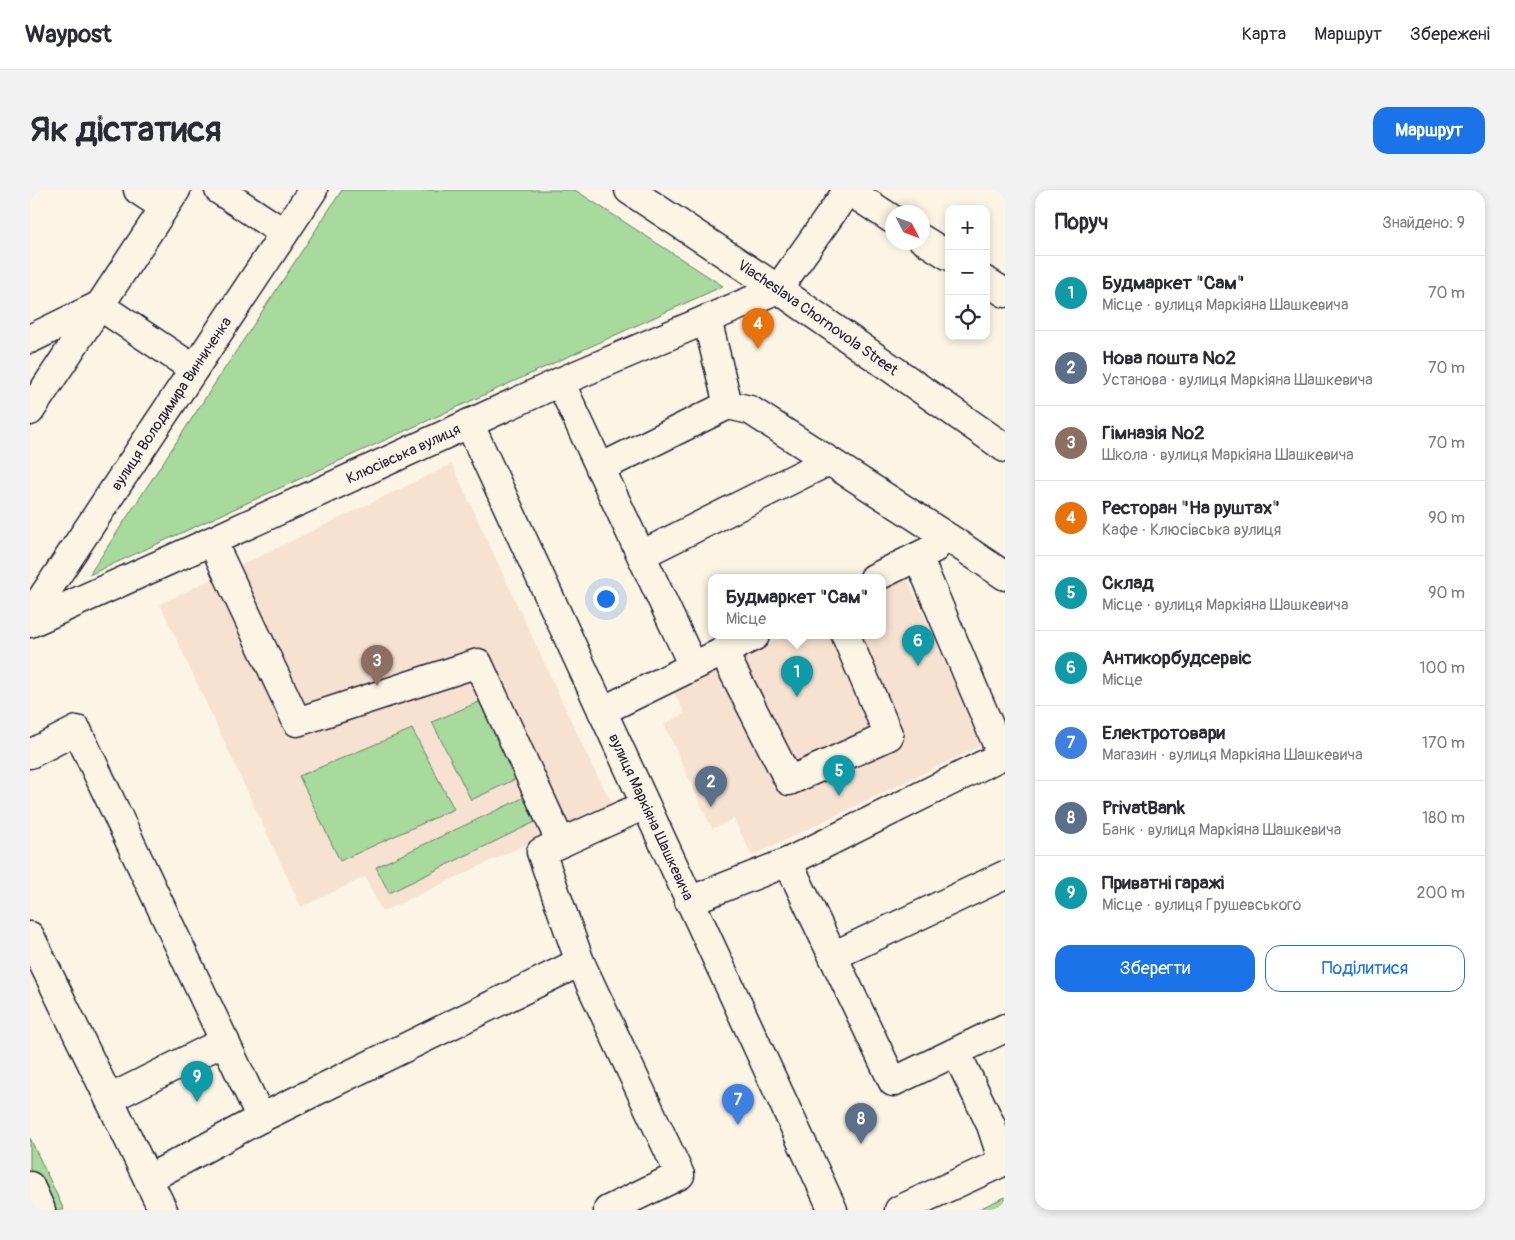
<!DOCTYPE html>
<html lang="uk">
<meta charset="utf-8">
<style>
:root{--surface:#fff;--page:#f2f2f3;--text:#2b2b33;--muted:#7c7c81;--line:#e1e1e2;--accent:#1a73e8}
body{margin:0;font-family:Pangolin,sans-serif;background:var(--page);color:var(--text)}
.controls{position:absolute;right:15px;top:15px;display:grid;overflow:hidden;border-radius:10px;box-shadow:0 2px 8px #0003}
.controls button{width:45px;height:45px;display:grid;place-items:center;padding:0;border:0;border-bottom:1px solid var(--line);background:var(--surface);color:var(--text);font:25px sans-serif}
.compass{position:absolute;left:855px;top:15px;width:45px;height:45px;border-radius:50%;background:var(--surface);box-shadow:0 2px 8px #0003;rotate:132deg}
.you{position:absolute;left:575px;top:408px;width:18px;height:18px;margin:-12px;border:4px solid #fff;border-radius:50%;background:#1a73e8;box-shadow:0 0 0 8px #1a73e833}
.badge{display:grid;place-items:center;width:32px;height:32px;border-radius:50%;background:var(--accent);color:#fff;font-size:16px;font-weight:700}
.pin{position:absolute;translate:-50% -41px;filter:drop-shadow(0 1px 2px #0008)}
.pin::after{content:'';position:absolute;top:26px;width:18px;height:15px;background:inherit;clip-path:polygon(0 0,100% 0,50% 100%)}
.popup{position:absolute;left:678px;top:384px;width:178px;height:65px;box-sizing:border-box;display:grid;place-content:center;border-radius:10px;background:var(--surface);filter:drop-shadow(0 1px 4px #0005);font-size:16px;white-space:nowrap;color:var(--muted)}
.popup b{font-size:19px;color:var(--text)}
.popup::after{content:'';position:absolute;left:50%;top:100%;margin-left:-10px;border:10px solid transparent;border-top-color:var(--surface)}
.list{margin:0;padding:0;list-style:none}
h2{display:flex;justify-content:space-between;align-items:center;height:65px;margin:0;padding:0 20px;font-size:21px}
h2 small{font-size:16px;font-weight:400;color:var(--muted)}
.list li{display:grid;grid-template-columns:32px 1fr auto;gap:15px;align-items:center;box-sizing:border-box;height:75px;padding:0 20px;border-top:1px solid var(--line)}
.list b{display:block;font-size:19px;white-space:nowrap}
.list p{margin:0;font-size:16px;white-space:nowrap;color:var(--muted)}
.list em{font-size:16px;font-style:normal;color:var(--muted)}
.actions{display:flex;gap:10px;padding:15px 20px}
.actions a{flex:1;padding:11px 0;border:1px solid var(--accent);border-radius:15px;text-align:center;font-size:18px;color:var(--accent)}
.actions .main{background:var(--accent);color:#fff}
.icon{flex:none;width:28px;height:28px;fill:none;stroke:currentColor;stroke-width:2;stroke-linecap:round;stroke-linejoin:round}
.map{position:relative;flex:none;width:975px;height:1020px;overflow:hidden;border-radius:15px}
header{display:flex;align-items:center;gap:30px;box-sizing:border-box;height:70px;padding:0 25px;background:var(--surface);border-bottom:1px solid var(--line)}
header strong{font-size:24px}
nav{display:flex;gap:28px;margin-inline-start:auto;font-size:18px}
.intro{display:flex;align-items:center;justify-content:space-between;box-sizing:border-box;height:120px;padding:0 30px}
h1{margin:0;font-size:35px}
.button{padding:12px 22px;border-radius:15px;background:var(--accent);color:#fff;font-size:18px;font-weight:700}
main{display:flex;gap:30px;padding:0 30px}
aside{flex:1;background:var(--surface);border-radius:15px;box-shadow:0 2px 8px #0003}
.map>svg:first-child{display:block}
.built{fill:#f7e2d1}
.green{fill:#a7da9c;stroke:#647e6c}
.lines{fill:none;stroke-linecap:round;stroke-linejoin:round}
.minor-casing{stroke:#22223b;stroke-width:31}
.minor{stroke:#fcf5e5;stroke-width:28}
.labels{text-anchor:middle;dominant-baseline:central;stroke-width:4;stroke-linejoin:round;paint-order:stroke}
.street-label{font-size:15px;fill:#22223b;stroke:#fcf5e5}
</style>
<header>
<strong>Waypost</strong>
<nav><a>Карта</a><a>Маршрут</a><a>Збережені</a></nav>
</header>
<div class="intro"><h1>Як дістатися</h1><a class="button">Маршрут</a></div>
<main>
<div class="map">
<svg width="975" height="1020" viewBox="0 0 975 1020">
<rect width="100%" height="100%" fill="#fcf5e5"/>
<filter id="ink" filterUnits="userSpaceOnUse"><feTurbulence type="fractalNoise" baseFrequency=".02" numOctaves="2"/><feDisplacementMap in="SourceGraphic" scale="10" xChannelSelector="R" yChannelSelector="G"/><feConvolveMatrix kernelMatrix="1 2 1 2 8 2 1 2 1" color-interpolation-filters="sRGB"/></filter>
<g filter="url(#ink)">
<!-- built -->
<path class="built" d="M422,274L563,578L583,614L352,722L335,687L271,717L130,414Z
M876,385L936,521L950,556L722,666L704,629L682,639L634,534L655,524L643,500L754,446H852V397Z"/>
<!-- green -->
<path class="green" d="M312,0H545L693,96L59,385Z
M451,511L486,589L441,610L402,532Z
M382,539L424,619L310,671L269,586Z
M497,606L509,630L359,703L346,677Z
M0,948L34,1020H18L0,981Z
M975,1007V1020H947Z"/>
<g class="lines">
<defs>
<g id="minor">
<path d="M108,0L134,17"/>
<path d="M189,0L254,43"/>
<path id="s1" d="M599,0L748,99L975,258"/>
<path d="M818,0L862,29"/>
<path d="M892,49L919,66"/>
<path d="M956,91L975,103"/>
<path d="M70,116L164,179"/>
<path d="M677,129L698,215"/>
<path d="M0,149L68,116"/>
<path d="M530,192L663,476"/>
<path d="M0,221L146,0"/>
<path id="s2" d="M439,233L803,1020"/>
<path d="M570,278L698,215L720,220L922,350L975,386"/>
<path d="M182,351L267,532L448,473L531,653"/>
<path d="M611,365L799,271"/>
<path d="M888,367L972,566"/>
<path d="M844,388L905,358"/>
<path id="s3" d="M0,426L283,0"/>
<path id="s4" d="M0,433L182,351L530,192L748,99L818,0"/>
<path d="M693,461L759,591L859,546L816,446"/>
<path d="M572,521L725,446"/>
<path d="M0,564L47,540L231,928"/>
<path d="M758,672L863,892L975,838"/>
<path d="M659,711L758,672L975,564"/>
<path d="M0,746L133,1020"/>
<path d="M803,766L975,685"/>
<path d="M926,862L961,935L973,972"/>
<path d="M79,909L195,851"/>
<path d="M118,989L231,928L550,772"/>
<path d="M0,996L11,1020"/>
<path d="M578,1020L650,985L550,772L511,662L615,615"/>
<path d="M869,1020L975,971"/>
</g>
</defs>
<!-- minor casing -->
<use href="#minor" class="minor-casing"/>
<!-- minor -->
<use href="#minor" class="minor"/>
</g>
</g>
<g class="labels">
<!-- street labels -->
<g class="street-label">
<text stroke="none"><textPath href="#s1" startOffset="228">Viacheslava Chornovola Street</textPath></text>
<text stroke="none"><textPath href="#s3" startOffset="255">вулиця Володимира Винниченка</textPath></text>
<text stroke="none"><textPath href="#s4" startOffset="410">Клюсівська вулиця</textPath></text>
<text stroke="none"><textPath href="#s2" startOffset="434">вулиця Маркіяна Шашкевича</textPath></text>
</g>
</g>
</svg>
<div class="controls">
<button>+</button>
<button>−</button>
<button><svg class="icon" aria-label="locate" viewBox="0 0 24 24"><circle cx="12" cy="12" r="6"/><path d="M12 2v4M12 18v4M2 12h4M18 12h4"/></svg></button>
</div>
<svg class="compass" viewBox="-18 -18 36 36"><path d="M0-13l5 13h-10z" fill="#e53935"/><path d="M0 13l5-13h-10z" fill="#7c7c81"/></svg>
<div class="you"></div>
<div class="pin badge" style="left:767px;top:507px;background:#0f9aa8">1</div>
<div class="popup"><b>Будмаркет &quot;Сам&quot;</b>Місце</div>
<div class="pin badge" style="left:681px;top:617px;background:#5c6f8a">2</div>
<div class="pin badge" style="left:347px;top:496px;background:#8d6e63">3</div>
<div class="pin badge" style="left:728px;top:159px;background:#e8710a">4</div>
<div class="pin badge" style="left:809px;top:606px;background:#0f9aa8">5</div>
<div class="pin badge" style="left:888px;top:476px;background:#0f9aa8">6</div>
<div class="pin badge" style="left:708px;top:935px;background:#3f7fe0">7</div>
<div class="pin badge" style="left:831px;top:954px;background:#5c6f8a">8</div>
<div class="pin badge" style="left:167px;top:912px;background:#0f9aa8">9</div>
</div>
<aside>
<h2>Поруч<small>Знайдено: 9</small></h2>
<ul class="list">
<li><span class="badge" style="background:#0f9aa8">1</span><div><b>Будмаркет &quot;Сам&quot;</b><p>Місце · вулиця Маркіяна Шашкевича</p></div><em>70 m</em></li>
<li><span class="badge" style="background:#5c6f8a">2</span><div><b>Нова пошта №2</b><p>Установа · вулиця Маркіяна Шашкевича</p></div><em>70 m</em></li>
<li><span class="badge" style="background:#8d6e63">3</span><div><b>Гімназія №2</b><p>Школа · вулиця Маркіяна Шашкевича</p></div><em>70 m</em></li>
<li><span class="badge" style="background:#e8710a">4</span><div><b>Ресторан &quot;На руштах&quot;</b><p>Кафе · Клюсівська вулиця</p></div><em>90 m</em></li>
<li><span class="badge" style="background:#0f9aa8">5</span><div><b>Склад</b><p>Місце · вулиця Маркіяна Шашкевича</p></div><em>90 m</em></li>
<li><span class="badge" style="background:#0f9aa8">6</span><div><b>Антикорбудсервіс</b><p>Місце</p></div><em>100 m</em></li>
<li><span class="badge" style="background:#3f7fe0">7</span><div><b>Електротовари</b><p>Магазин · вулиця Маркіяна Шашкевича</p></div><em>170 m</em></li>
<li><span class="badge" style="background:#5c6f8a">8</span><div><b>PrivatBank</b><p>Банк · вулиця Маркіяна Шашкевича</p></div><em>180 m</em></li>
<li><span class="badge" style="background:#0f9aa8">9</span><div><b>Приватні гаражі</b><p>Місце · вулиця Грушевського</p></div><em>200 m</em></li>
</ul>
<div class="actions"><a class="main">Зберегти</a><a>Поділитися</a></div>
</aside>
</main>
